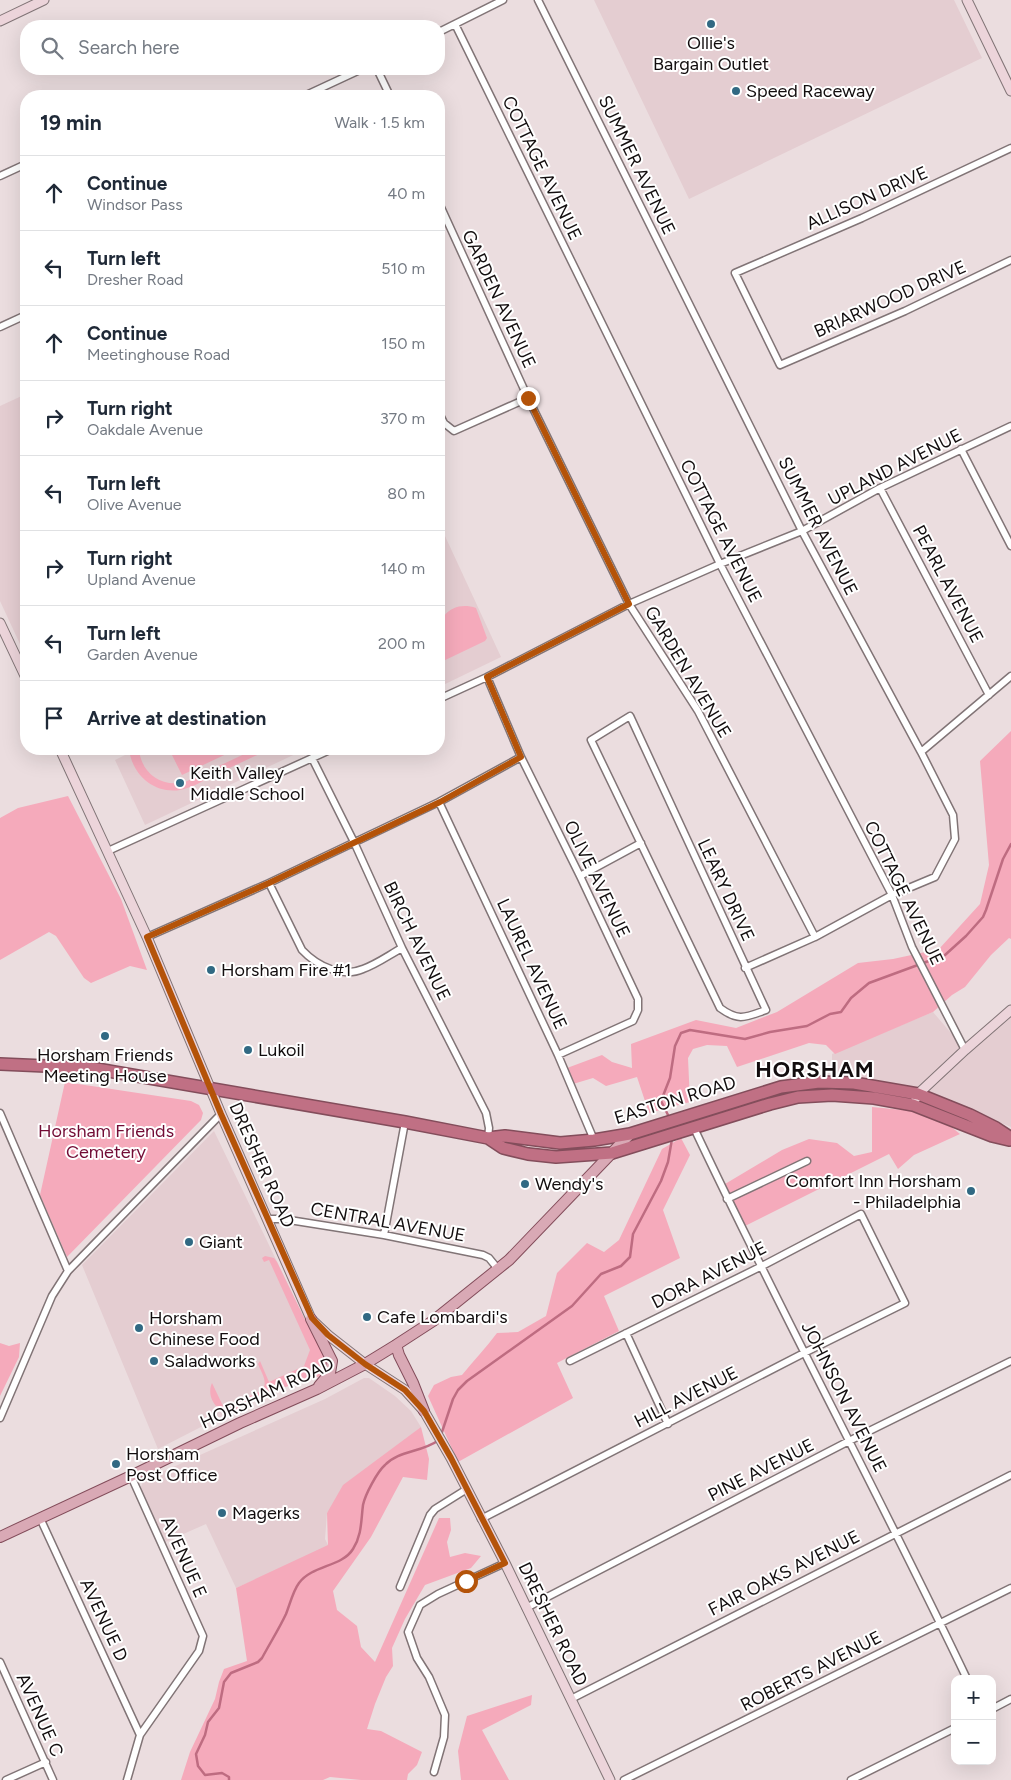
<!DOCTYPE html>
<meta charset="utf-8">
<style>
:root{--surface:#fff;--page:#f2f2f3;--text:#1f2937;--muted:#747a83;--line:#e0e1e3}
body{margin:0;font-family:Figtree,sans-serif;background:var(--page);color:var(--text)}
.controls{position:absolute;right:15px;bottom:15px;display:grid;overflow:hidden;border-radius:10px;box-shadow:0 5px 20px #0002}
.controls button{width:45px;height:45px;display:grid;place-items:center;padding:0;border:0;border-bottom:1px solid var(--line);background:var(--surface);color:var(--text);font:25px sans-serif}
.stop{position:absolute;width:15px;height:15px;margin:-11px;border:4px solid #b45309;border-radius:50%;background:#fff}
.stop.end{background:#b45309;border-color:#fff;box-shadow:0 1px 5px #0008}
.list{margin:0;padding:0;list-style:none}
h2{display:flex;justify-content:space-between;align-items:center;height:65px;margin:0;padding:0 20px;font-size:21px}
h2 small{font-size:16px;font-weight:400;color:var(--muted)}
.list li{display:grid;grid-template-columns:32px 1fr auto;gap:15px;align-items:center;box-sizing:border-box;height:75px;padding:0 20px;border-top:1px solid var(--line)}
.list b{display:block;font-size:19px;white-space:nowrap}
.list p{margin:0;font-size:16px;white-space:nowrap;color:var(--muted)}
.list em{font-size:16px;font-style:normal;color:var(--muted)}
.icon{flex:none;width:28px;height:28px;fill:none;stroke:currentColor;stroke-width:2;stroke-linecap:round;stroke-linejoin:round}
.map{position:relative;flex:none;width:1011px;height:1780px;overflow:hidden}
.search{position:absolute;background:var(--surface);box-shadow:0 5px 20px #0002;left:20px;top:20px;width:425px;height:55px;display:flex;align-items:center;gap:12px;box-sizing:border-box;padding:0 18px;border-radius:20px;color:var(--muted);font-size:19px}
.panel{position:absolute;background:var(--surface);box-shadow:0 5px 20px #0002;left:20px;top:90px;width:425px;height:665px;border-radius:20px}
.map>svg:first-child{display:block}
.built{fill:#e4cdd1}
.green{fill:#f5aabb}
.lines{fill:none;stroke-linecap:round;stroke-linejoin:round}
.stream{stroke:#be6c81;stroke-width:2.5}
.street-casing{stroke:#817476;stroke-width:9}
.secondary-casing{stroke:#817476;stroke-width:11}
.primary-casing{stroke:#834d5b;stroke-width:12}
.highway-casing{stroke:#834d5b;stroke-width:14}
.street{stroke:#fff;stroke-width:6}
.secondary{stroke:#ecd4da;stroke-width:9}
.primary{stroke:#d9a9b5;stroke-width:10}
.highway{stroke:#c07084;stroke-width:11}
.route{stroke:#b45309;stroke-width:6}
.poi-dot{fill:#316983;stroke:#fff;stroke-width:2}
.labels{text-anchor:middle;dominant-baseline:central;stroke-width:4;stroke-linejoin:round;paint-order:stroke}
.poi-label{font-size:18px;fill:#120d0e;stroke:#fff;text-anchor:start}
.street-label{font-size:18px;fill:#120d0e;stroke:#fff}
.park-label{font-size:18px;fill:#720c35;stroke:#fff}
.district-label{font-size:22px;font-weight:bold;letter-spacing:1px;fill:#120d0e;stroke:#fff}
</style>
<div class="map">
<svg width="1011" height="1780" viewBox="0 0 1011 1780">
<rect width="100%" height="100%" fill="#ebdddf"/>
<!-- built -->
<path class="built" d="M594,0H954L982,58L689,199Z
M26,394V657L0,601V406Z
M439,523L501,657L439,687Z
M127,749H306L145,825L115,760L129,753Z
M933,1012L968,1053L1011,1015V1127L916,1088L832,1074V1054Z
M214,1131L325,1361L285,1384L158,1449L82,1265Z
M364,1378H369L395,1396L411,1411L421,1427L346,1488L327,1513L325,1539L329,1547L236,1588L206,1524L163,1543L141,1491V1487L144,1480L325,1399Z"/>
<!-- green -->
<path class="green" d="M439,604L444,616C452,606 464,604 476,608L487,638L485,641L439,663Z
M1011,731V939L1009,938L991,955L965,987L952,995L933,1012L835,1054L826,1045L809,1043L737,1067L727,1046L707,1045L693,1049L688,1058L690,1102L649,1113L637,1077L606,1086L593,1078L573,1084L567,1068L602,1055L612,1062L632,1068L631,1044L696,1020L736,1028L777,1012L858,963L893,959L939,949L980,904L989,865L980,761Z
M129,749H139C141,773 161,788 185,782L255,749H270C251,758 231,767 211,777C201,782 191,788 180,790C153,794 132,774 129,749Z
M169,749H237L182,775Z
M68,796L121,899L147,970L130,966L91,983L84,978L56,936L49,932L0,960V818L18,808Z
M65,1082L191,1101L199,1105L203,1113L201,1120L67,1257L40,1195Z
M872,1107L914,1111L944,1121L960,1134L914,1155L898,1169L889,1154L745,1226L725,1184L782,1150L809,1139L837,1143L854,1156L872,1152Z
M681,1138L690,1155L663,1210L680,1258L604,1296L619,1331L557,1363L573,1398L458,1462L428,1396L434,1385L451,1377L462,1375C474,1360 486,1348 497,1333L518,1332L546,1316L557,1273L587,1243L604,1252L619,1240L662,1149Z
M265,1256L274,1258L277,1262L311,1332C319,1341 332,1358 326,1370C322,1379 303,1381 295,1384C272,1390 251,1402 230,1412C216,1412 206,1396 212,1383L224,1408L261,1391C269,1383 262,1374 258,1364L260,1361L269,1382L304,1366L310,1350L269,1260L264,1262L262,1258Z
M0,1343L9,1346L20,1343L19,1357L0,1396Z
M421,1427L429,1459L427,1480L403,1477L371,1537L333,1591L337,1610L357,1626L361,1647L375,1662L439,1518H450L451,1530L447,1542L450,1557L465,1553L481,1556L471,1568L425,1585L405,1619L392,1648L393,1666L386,1677L375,1704L367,1729L381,1731L422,1752L417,1765L408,1774L407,1780H361L330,1777L323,1780H181L190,1752L215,1699L219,1682L224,1669L247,1661L236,1588L328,1545L327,1513L343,1485Z
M532,1695L531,1705L482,1730L509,1780H461L458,1751L467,1716Z"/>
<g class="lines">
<!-- stream -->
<path class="stream" d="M670,1119L661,1101L670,1078L675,1046L681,1033L690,1030L745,1039L770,1032L807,1026L830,1014L841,1012L851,998L869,983L945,955L966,936L983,917L986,910L1003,859L1011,844
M441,1435L453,1399L458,1390L467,1381L572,1306L601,1274L621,1266L630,1257L633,1234L661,1181L668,1162L672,1139
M229,1780V1777L222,1773L205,1775L198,1766L196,1754L205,1735L208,1722L219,1708L224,1682L231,1673L258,1662L262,1658C270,1643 279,1629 286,1614C290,1604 293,1591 299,1583C312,1565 342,1567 353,1549C362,1535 361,1520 363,1505C365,1495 377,1472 385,1465C399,1450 421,1453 439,1440"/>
<defs>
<path id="street" d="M538,0L802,531L921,752L953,815L955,839L935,877L892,895L815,937L745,968
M455,24L720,564L892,895L912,947L965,1050
M439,32L503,0
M377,69L390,96
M304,96L362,69
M1011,148L862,218L735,273L780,365L905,311L1011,260
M0,176L26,164
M439,203L528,398L629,604L698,711L815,937
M0,327L26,315
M439,413L444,423L454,431L528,398
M961,449L1011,546
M880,488L989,695
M487,677L521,757L580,876L638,999V1010L633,1021L558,1055
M439,699L487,677L629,604L720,564L802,531L880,488L1011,426
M630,716L766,1010C746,1017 739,1022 720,1008L591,740Z
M921,752L1011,676
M312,758L354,842L402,948L486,1113L489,1128L488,1138
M439,802L558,1055L594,1140
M108,851L332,749
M580,876L641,843
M269,883L302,950C317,966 342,978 363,969C377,964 389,955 402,948
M147,937L269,883L439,802L521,757
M0,1113L68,1271
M694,1128C781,1313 879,1494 967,1679
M727,1199L807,1161
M268,1219H283L384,1235L483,1255L489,1258L498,1269
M384,1235L405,1122
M626,1333L668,1424
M0,1418L52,1296L68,1271L221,1114
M40,1518L140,1735
M481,1519L804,1353L905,1303L861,1214L762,1266L570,1361
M400,1587L430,1515L435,1509L467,1489
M526,1608L849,1441L1011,1361
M0,1662L53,1780
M571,1699L1011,1475
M992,1709L1011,1699
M434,1772L444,1737L445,1715L429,1677L417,1658L408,1632L420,1605L438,1594L505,1563
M6,1780L46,1762
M127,1780L140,1735L199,1651L203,1636L131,1476
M624,1780L1011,1588
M851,1780L955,1728"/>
<path id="secondary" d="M967,0L1011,91
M0,21L44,0
M0,623L26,678
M60,749L147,937L221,1114L311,1319L328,1335L365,1364L405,1390L424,1411L451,1458L505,1563L610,1780
M916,1098L918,1094L965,1050L1011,1010"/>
<path id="primary" d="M311,1319L332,1361L330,1373L319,1386
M396,1345L399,1355L413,1383L424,1411
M0,1537L131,1476L240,1423L317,1389L365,1364L396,1345L433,1321L509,1260L630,1134"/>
<path id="highway" d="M0,1064L91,1068L405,1122L488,1138L505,1136L560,1143L594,1140L630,1134L781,1087L819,1082L854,1083L918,1094L970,1115L996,1128L1011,1138
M488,1138L503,1148L528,1154L556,1157L612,1153L770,1104L798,1097L832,1095L874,1098L913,1105L992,1136L1009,1140"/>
</defs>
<!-- street casing -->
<use href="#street" class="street-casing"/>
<!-- secondary casing -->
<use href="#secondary" class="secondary-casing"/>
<!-- primary casing -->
<use href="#primary" class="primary-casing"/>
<!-- highway casing -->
<use href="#highway" class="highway-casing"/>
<!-- street -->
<use href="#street" class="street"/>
<!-- secondary -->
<use href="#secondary" class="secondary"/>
<!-- primary -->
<use href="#primary" class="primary"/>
<!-- highway -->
<use href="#highway" class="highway"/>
</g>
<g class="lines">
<!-- route -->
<path class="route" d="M466,1581L505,1563L451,1458L424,1411L405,1390L365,1364L328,1335L312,1318L221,1114L147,937L269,883L440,802L521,757L487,677L629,604L528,398"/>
</g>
<!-- markers -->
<g class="poi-dot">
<circle cx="711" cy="24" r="5"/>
<circle cx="736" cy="91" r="5"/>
<circle cx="180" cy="783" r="5"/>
<circle cx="211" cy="970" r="5"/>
<circle cx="105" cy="1036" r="5"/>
<circle cx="248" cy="1050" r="5"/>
<circle cx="525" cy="1184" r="5"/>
<circle cx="971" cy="1191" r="5"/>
<circle cx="189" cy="1242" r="5"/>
<circle cx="367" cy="1317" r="5"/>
<circle cx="139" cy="1328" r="5"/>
<circle cx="154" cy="1361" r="5"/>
<circle cx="116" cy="1464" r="5"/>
<circle cx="222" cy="1513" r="5"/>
</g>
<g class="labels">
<!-- poi labels -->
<g class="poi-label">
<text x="711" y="43" text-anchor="middle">Ollie's<tspan x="711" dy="21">Bargain Outlet</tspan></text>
<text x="746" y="91">Speed Raceway</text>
<text x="190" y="773">Keith Valley<tspan x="190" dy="21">Middle School</tspan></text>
<text x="221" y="970">Horsham Fire #1</text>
<text x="258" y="1050">Lukoil</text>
<text x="105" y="1055" text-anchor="middle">Horsham Friends<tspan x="105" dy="21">Meeting House</tspan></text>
<text x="961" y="1181" text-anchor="end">Comfort Inn Horsham<tspan x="961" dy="21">- Philadelphia</tspan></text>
<text x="535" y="1184">Wendy's</text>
<text x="199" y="1242">Giant</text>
<text x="377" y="1317">Cafe Lombardi's</text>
<text x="149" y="1318">Horsham<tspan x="149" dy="21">Chinese Food</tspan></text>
<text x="164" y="1361">Saladworks</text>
<text x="126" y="1454">Horsham<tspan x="126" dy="21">Post Office</tspan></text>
<text x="232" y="1513">Magerks</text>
</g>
<!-- street labels -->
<g class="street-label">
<text transform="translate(637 165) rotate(64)">SUMMER AVENUE</text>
<text transform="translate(542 168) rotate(64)">COTTAGE AVENUE</text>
<text transform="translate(867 198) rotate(-24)">ALLISON DRIVE</text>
<text transform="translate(499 299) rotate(65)">GARDEN AVENUE</text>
<text transform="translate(890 299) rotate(-24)">BRIARWOOD DRIVE</text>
<text transform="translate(895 467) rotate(-27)">UPLAND AVENUE</text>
<text transform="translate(818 526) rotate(63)">SUMMER AVENUE</text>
<text transform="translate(721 531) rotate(63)">COTTAGE AVENUE</text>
<text transform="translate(948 584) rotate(62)">PEARL AVENUE</text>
<text transform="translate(688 672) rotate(59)">GARDEN AVENUE</text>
<text transform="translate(597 879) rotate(64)">OLIVE AVENUE</text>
<text transform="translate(726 890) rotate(65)">LEARY DRIVE</text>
<text transform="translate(904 893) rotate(64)">COTTAGE AVENUE</text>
<text transform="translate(417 941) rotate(64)">BIRCH AVENUE</text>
<text transform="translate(532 964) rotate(65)">LAUREL AVENUE</text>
<text transform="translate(675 1100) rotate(-17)">EASTON ROAD</text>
<text transform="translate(262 1165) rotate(66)">DRESHER ROAD</text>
<text transform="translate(388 1222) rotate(10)">CENTRAL AVENUE</text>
<text transform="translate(709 1275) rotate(-27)">DORA AVENUE</text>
<text transform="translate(267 1393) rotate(-25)">HORSHAM ROAD</text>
<text transform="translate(686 1397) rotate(-27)">HILL AVENUE</text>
<text transform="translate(844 1397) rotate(63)">JOHNSON AVENUE</text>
<text transform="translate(761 1470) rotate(-27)">PINE AVENUE</text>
<text transform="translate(184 1557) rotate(66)">AVENUE E</text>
<text transform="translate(784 1573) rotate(-27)">FAIR OAKS AVENUE</text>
<text transform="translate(104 1620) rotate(65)">AVENUE D</text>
<text transform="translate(553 1624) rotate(64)">DRESHER ROAD</text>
<text transform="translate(811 1671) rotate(-27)">ROBERTS AVENUE</text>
<text transform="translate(40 1715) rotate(66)">AVENUE C</text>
</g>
<!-- park labels -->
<g class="park-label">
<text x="106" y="1131">Horsham Friends<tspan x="106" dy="21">Cemetery</tspan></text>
</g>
<!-- district labels -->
<g class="district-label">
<text x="815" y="1069">HORSHAM</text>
</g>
</g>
</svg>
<div class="controls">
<button>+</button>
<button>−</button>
</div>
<div class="stop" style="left:466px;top:1581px"></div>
<div class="stop end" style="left:528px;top:398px"></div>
<div class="search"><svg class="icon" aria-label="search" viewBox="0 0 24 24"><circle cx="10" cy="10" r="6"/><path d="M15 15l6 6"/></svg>Search here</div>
<section class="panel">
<h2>19 min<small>Walk · 1.5 km</small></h2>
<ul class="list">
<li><svg class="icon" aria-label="ahead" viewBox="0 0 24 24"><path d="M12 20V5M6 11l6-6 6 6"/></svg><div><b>Continue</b><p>Windsor Pass</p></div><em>40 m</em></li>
<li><svg class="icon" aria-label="left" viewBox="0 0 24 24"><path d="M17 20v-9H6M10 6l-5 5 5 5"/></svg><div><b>Turn left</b><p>Dresher Road</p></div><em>510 m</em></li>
<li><svg class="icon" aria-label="ahead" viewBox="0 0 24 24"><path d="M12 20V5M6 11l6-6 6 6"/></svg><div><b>Continue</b><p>Meetinghouse Road</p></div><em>150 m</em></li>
<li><svg class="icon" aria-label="right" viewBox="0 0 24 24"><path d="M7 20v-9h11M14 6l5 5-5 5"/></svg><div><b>Turn right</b><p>Oakdale Avenue</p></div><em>370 m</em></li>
<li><svg class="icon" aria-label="left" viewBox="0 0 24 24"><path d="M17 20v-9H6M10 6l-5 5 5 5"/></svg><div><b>Turn left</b><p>Olive Avenue</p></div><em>80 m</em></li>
<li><svg class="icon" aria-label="right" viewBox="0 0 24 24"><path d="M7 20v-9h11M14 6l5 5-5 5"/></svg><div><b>Turn right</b><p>Upland Avenue</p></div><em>140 m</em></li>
<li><svg class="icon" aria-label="left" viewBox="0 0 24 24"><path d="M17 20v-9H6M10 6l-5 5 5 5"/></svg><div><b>Turn left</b><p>Garden Avenue</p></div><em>200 m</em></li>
<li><svg class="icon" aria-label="arrive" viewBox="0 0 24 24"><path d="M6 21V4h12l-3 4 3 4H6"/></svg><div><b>Arrive at destination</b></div></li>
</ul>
</section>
</div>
